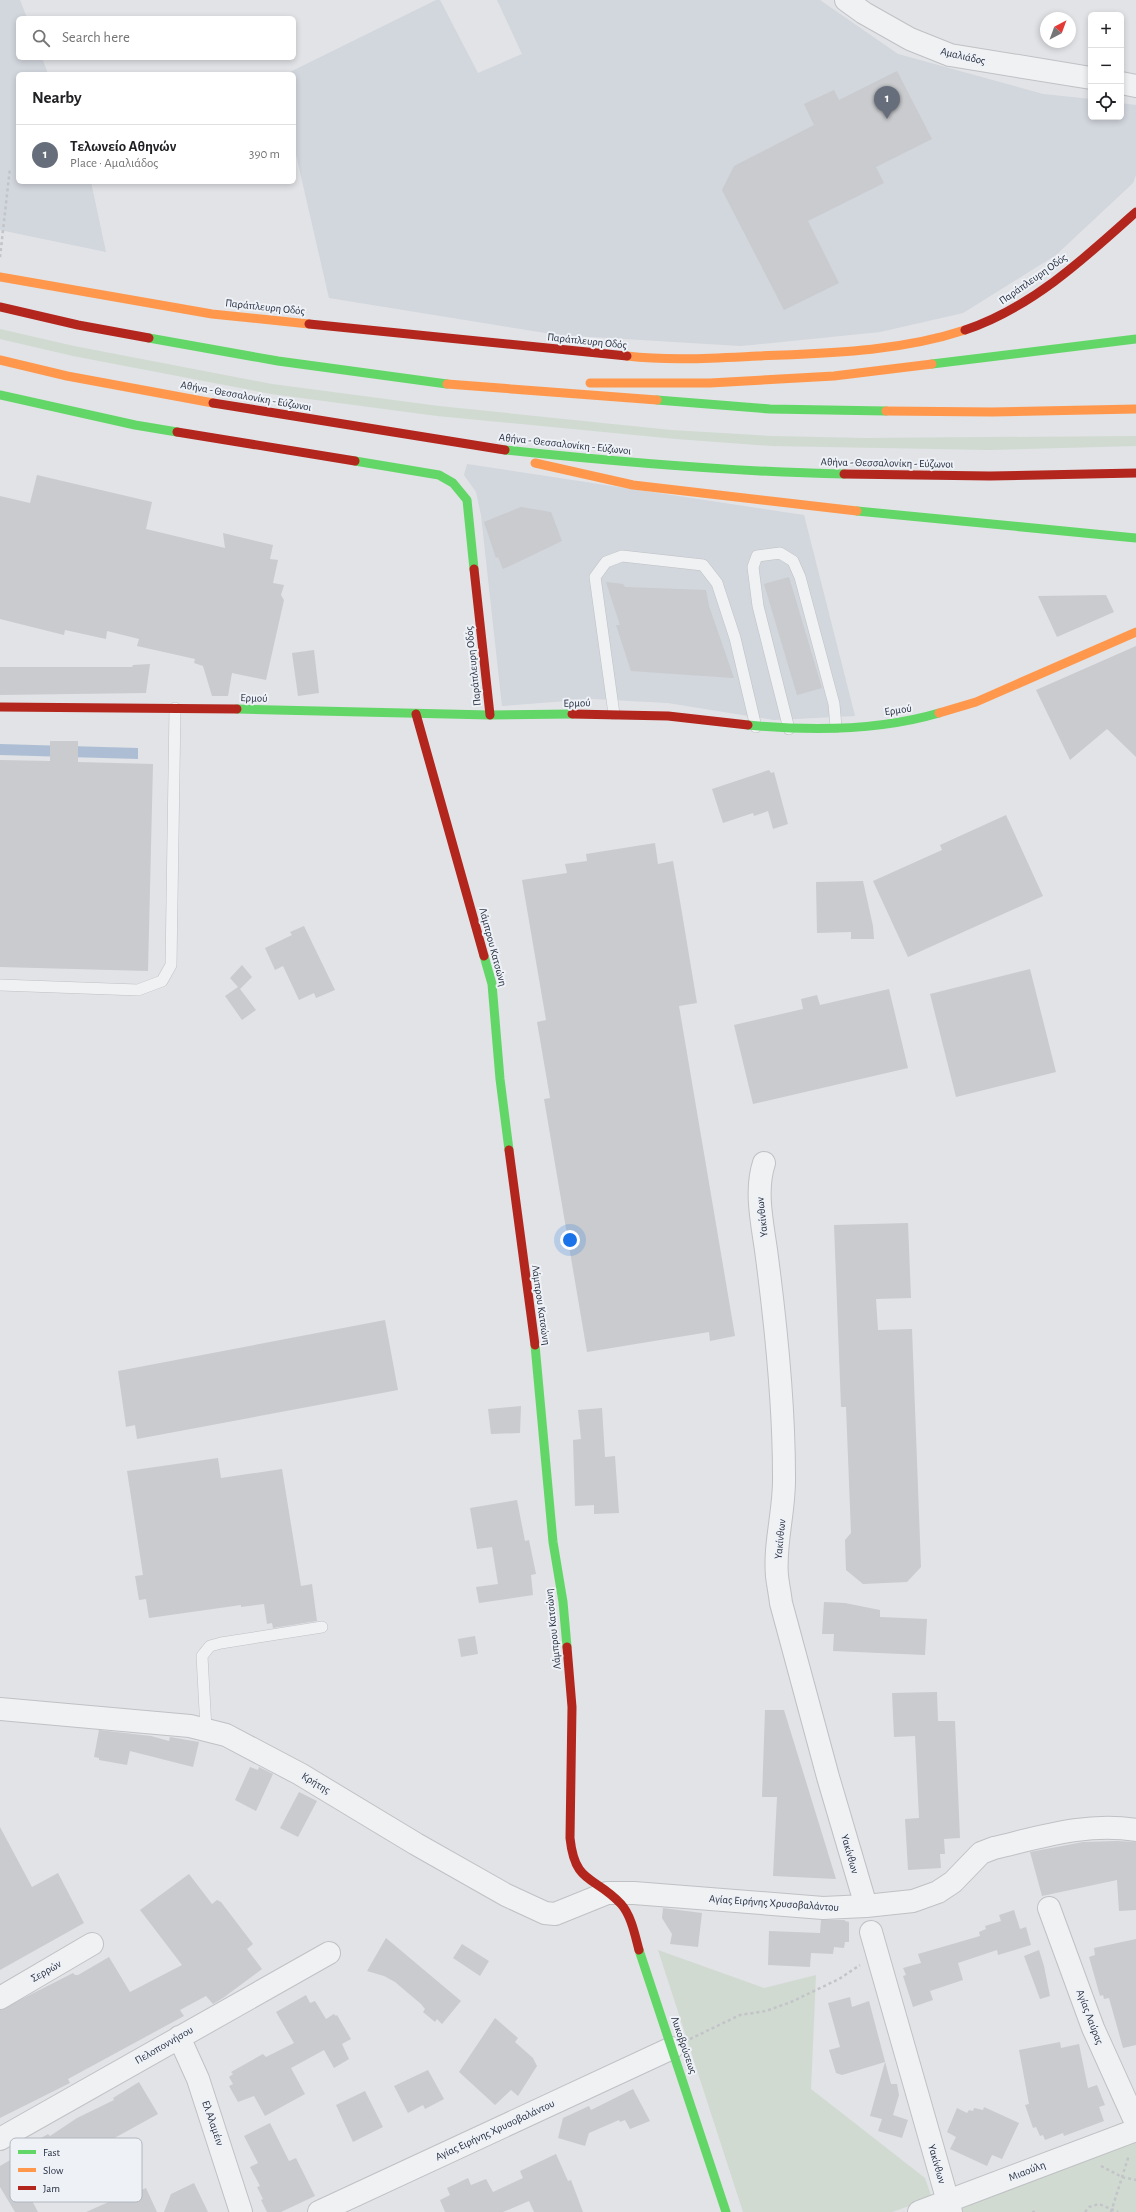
<!DOCTYPE html>
<meta charset="utf-8">
<style>
:root{--surface:#fff;--page:#f2f2f2;--text:#202124;--muted:#757577;--line:#e0e0e0;--accent:#676e7b}
body{margin:0;font-family:"Alegreya Sans",sans-serif;background:var(--page);color:var(--text)}
.controls{position:absolute;right:12px;top:12px;display:grid;overflow:hidden;border-radius:6px;box-shadow:0 2px 6px #0003}
.controls button{width:36px;height:36px;display:grid;place-items:center;padding:0;border:0;border-bottom:1px solid var(--line);background:var(--surface);color:var(--text);font:20px sans-serif}
.compass{position:absolute;left:1040px;top:12px;width:36px;height:36px;border-radius:50%;background:var(--surface);box-shadow:0 2px 6px #0003;rotate:41deg}
.you{position:absolute;left:570px;top:1240px;width:14px;height:14px;margin:-10px;border:3px solid #fff;border-radius:50%;background:#1a73e8;box-shadow:0 0 0 6px #1a73e833}
.badge{display:grid;place-items:center;width:26px;height:26px;border-radius:50%;background:var(--accent);color:#fff;font-size:13px;font-weight:700}
.pin{position:absolute;translate:-50% -33px;filter:drop-shadow(0 1px 2px #0008)}
.pin::after{content:'';position:absolute;top:21px;width:14px;height:12px;background:inherit;clip-path:polygon(0 0,100% 0,50% 100%)}
.list{margin:0;padding:0;list-style:none}
h2{display:flex;justify-content:space-between;align-items:center;height:52px;margin:0;padding:0 16px;font-size:17px}
h2 small{font-size:13px;font-weight:400;color:var(--muted)}
.list li{display:grid;grid-template-columns:26px 1fr auto;gap:12px;align-items:center;box-sizing:border-box;height:60px;padding:0 16px;border-top:1px solid var(--line)}
.list b{display:block;font-size:15px;white-space:nowrap}
.list p{margin:0;font-size:13px;white-space:nowrap;color:var(--muted)}
.list em{font-size:13px;font-style:normal;color:var(--muted)}
.icon{flex:none;width:22px;height:22px;fill:none;stroke:currentColor;stroke-width:2;stroke-linecap:round;stroke-linejoin:round}
.map{position:relative;flex:none;width:1136px;height:2212px;overflow:hidden}
.search{position:absolute;background:var(--surface);box-shadow:0 2px 6px #0003;left:16px;top:16px;width:280px;height:44px;display:flex;align-items:center;gap:10px;box-sizing:border-box;padding:0 14px;border-radius:6px;color:var(--muted);font-size:15px}
.panel{position:absolute;background:var(--surface);box-shadow:0 2px 6px #0003;left:16px;top:72px;width:280px;height:112px;border-radius:6px}
.map>svg:first-child{display:block}
.built{fill:#d2d6dd}
.green{fill:#d0dad1}
.water{fill:#adbed4}
.building{fill:#c9cbce}
.lines{fill:none;stroke-linecap:round;stroke-linejoin:round}
.lane-casing{stroke:#bfc1c4;stroke-width:12}
.street-casing{stroke:#bfc1c4;stroke-width:24}
.path{stroke:#c2c4c9;stroke-width:2.5;stroke-dasharray:3 3;stroke-linecap:butt}
.lane{stroke:#f0f1f3;stroke-width:11}
.street{stroke:#f0f1f3;stroke-width:22}
.fast{stroke:#63d668;stroke-width:9}
.slow{stroke:#ff974d;stroke-width:9}
.jam{stroke:#b3261e;stroke-width:9}
.labels{text-anchor:middle;dominant-baseline:central;stroke-width:4;stroke-linejoin:round;paint-order:stroke}
.street-label{font-size:11px;fill:#262f41;stroke:#eef1f6}
.key{fill:#eef1f6;stroke:#b2b7c0;stroke-width:1}
.key-label{font-size:11px;fill:#262f41}
</style>
<div class="map">
<svg width="1136" height="2212" viewBox="0 0 1136 2212">
<rect width="100%" height="100%" fill="#e1e3e6"/>
<!-- built -->
<path class="built" d="M0,0H20L27,18H18V58H42L48,74H18V182H91L106,252L0,230Z
M436,0H440L478,73L522,54L497,0H820L898,54L1043,94L1091,99V117H1121V103L1136,105V175L1133,183L1056,255L963,313L880,332L741,346L558,335L329,298L294,146V74H286Z
M467,464L804,515L855,716L774,720L668,703L593,699L502,706L481,515L476,492L464,475Z"/>
<!-- green -->
<path class="green" d="M0,329L74,346L272,384L439,406L671,430L772,436L865,438L1136,436V446L990,450L772,446L676,439L437,416L271,394L73,356L0,339Z
M658,1950L764,1988L816,1975L811,2089L925,2178L932,2198L892,2212H743Z
M1136,2141V2212H960L957,2204Z"/>
<!-- water -->
<path class="water" d="M0,744L138,748V759L0,755Z"/>
<!-- building -->
<path class="building" d="M897,71L932,139L876,167L884,183L808,221L839,283L784,310L722,190L734,166L814,125L804,104L834,90L839,100Z
M37,475L152,502L146,529L225,548L223,533L273,545L270,559L278,560L273,583L284,585L281,595L284,600L266,680L232,673L228,696H212L203,666L194,663L195,659L137,646L139,639L107,631L106,639L65,630L64,635L0,619V496L30,503Z
M521,507L551,512L562,541L503,569L498,557L496,558L484,522Z
M789,577L822,688L797,695L764,584Z
M606,582L623,584L625,587L706,590L709,606L734,678L631,671L616,625H620Z
M1106,595L1114,612L1057,637L1038,596Z
M1136,646V757L1107,729L1070,760L1036,690Z
M314,650L319,693L298,696L292,653Z
M150,664L146,693L0,695V667H132L133,665Z
M50,741H78V762L153,764L148,971L0,967V760L50,761Z
M769,770L771,773L774,772L788,824L773,829L768,811L754,816L753,813L723,823L712,789Z
M1006,815L1043,896L908,957L873,881L942,850L940,845Z
M655,843L658,864L673,861L681,907L697,1003L679,1006L735,1336L710,1341L709,1332L587,1352L544,1099L550,1098L537,1022L546,1020L522,880L567,873L565,864L587,861L586,854Z
M863,881L873,926L874,939H851V932L817,933L816,882Z
M304,926L335,990L316,998L314,993L299,1000L283,966L275,970L265,948L292,935L290,932Z
M242,965L252,977L240,989L256,1010L242,1020L225,996L238,987L230,978Z
M1030,969L1056,1072L956,1097L930,994Z
M889,989L908,1068L753,1104L734,1025L803,1009L801,999L817,995L820,1005Z
M908,1223L911,1298L876,1299L878,1330L912,1329L921,1567L907,1582L863,1584L846,1570L845,1540L851,1533L846,1407H841L834,1225Z
M385,1320L398,1390L137,1439L135,1425L126,1427L118,1371Z
M521,1406L520,1433L491,1434L488,1409Z
M602,1408L605,1457L615,1456L619,1513L594,1514V1505L575,1506L573,1440L581,1439L578,1410Z
M218,1458L221,1478L282,1469L301,1586L312,1584L317,1621L273,1628L272,1623L267,1624L264,1604L241,1607V1605L149,1618L146,1599L139,1600L135,1576L143,1575L127,1471Z
M517,1500L525,1541L529,1540L536,1574L531,1575L533,1595L479,1603L476,1587L498,1584L492,1547L477,1549L470,1508Z
M824,1602L845,1603L880,1610V1617L927,1619L925,1655L833,1651L834,1634H822Z
M475,1636L478,1654L461,1657L458,1639Z
M937,1692L938,1721H955L960,1838L944,1839L945,1854H940L941,1868L908,1870L905,1819L919,1818L915,1736L894,1737L892,1693Z
M765,1710H784L836,1879L773,1876L777,1797H762Z
M99,1730L151,1736L169,1741L170,1737L199,1742L193,1767L130,1751L127,1765L99,1760V1758L94,1757Z
M250,1767L258,1770L259,1767L273,1774L256,1811L235,1800Z
M299,1792L317,1801L298,1837L280,1828Z
M0,1827L32,1887L58,1873L84,1923L0,1970Z
M1117,1841L1136,1842V1910L1119,1911L1117,1880L1042,1896L1030,1852L1083,1842Z
M189,1874L212,1904L217,1900L221,1902L253,1944L247,1949L262,1969L223,1998L213,2004L206,1996L180,2010L184,2016L68,2079L70,2083L0,2118V2010L73,1973L75,1975H78L109,1957L130,1992L182,1965L140,1910Z
M663,1908L702,1913L698,1947L670,1944L672,1934L662,1918Z
M1014,1910L1020,1929L1026,1927L1031,1945L998,1955L997,1950L958,1963L963,1980L930,1991L933,2000L913,2007L903,1976L906,1975L903,1968L921,1963L918,1954L980,1936L979,1932L986,1929L985,1926L1001,1921L999,1915Z
M821,1920H845V1921L849,1922V1942H845L844,1948L834,1947L833,1954L811,1953L810,1967L768,1965L769,1931L820,1933Z
M386,1938L461,2001L442,2024L437,2019L435,2022L423,2012L425,2009L421,2004L395,1982L384,1976L367,1971Z
M1136,1939V2045L1123,2048L1109,1998L1104,1999L1103,1995L1100,1996L1089,1957L1095,1955L1094,1948Z
M462,1944L489,1961L480,1976L453,1958Z
M1039,1950L1044,1966L1050,1996L1040,1999L1024,1956Z
M306,1995L310,2003L315,2001L326,2019L334,2014L336,2016L337,2015L351,2039L342,2044L349,2059L334,2068L324,2050L291,2068L305,2094L265,2116L254,2096L238,2102L229,2086L233,2084L229,2077L233,2074L231,2072L263,2054L266,2057L294,2043L276,2012Z
M850,1997L852,2007L869,2001L891,2084H897L899,2095L893,2115L908,2120L902,2138L878,2131L882,2119L870,2116L885,2062L842,2075L836,2073L829,2050L840,2047L828,2003Z
M495,2018L518,2038L515,2042L533,2058L537,2066L518,2096L511,2090L495,2105L459,2072Z
M1060,2042L1061,2048L1079,2044L1088,2088L1097,2085L1105,2105L1099,2107L1104,2121L1064,2136L1063,2133L1045,2140L1043,2135L1040,2136L1036,2127L1033,2128L1025,2105L1029,2104L1019,2050Z
M428,2070L444,2099L425,2109L423,2105L408,2113L394,2086Z
M139,2082L158,2114L80,2157L77,2153L23,2184L38,2212H15L0,2187V2166L29,2149L27,2146L48,2134L50,2136L77,2118L114,2100L113,2098Z
M633,2089L650,2121L630,2129L625,2120L620,2122L619,2120L589,2133L585,2146L558,2138L563,2118L589,2106L591,2110Z
M365,2091L383,2127L353,2142L336,2105Z
M984,2107L1019,2123L1002,2159L992,2155L987,2166L950,2149L956,2137L947,2132L957,2108L967,2113L969,2110L973,2111L974,2108L983,2110Z
M270,2123L289,2161L296,2158L315,2196L281,2212H267L261,2200L263,2199L257,2187L260,2186L250,2167L258,2163L244,2136Z
M556,2154L568,2181L571,2180L583,2212H534L529,2201L503,2212H445L440,2200L450,2195L447,2188L468,2178L471,2185L486,2179L493,2192L523,2178L520,2171Z
M194,2183L208,2212H164L171,2194Z
M146,2188L157,2212H86L138,2189L139,2191Z"/>
<g class="lines">
<defs>
<path id="lane" d="M614,714L595,577L606,562L622,556L703,565L717,583L735,638L756,727
M789,729L758,606L753,567L757,556L780,553L793,561L800,577L834,704L836,727
M0,985L138,990L162,981L171,965L175,708
M206,1729L202,1656L210,1646L221,1643L322,1627"/>
<path id="street" d="M846,0L864,13L910,39L950,55L1091,78
M1121,83L1136,86
M764,1163C755,1190 762,1222 766,1250C776,1325 784,1401 784,1476C785,1510 774,1543 777,1576C778,1585 780,1594 781,1603L828,1777L866,1906
M0,1709L190,1726L226,1735L300,1774L416,1844L506,1895L545,1913L555,1914L607,1893H634L823,1908L866,1906L913,1901L938,1892L953,1882L981,1853L994,1848C1041,1837 1087,1822 1136,1830
M1049,1908L1093,2028L1136,2123
M871,1932L951,2212
M0,1998L92,1944
M179,2037L198,2079L241,2212
M0,2139L329,1953
M319,2212L672,2048
M919,2212L1136,2130"/>
</defs>
<!-- lane casing -->
<use href="#lane" class="lane-casing"/>
<!-- street casing -->
<use href="#street" class="street-casing"/>
<!-- path -->
<path class="path" d="M0,257L10,168
M690,2039L740,2015L766,2011L791,2002L839,1979L860,1965
M1101,2166L1122,2177L1136,2180
M1032,2212H1036
M1085,2212L1089,2207L1099,2204L1118,2212
M1111,2212L1129,2155"/>
<!-- lane -->
<use href="#lane" class="lane"/>
<!-- street -->
<use href="#street" class="street"/>
<!-- fast -->
<path class="fast" d="M149,338L278,361L447,384
M932,364L1136,339
M0,395L135,425L177,432
M657,400L770,409L886,411
M505,450C618,462 731,472 844,474
M355,461L439,475L453,483L467,500L474,569
M857,511L1136,538
M237,709L490,715L572,714
M748,725C810,731 878,731 939,713
M484,956L492,984L500,1079L509,1150
M535,1345L553,1542L563,1602L567,1647
M639,1950L726,2212"/>
<!-- slow -->
<path class="slow" d="M0,277L212,314L309,324
M627,356C670,361 715,358 758,356C828,353 898,352 965,330
M0,360L67,376L213,403
M590,383H710L834,376L932,364
M447,384L657,400
M886,411L992,412L1136,409
M535,463L633,485L857,511
M939,713L976,702L1136,632"/>
<!-- jam -->
<path class="jam" d="M0,307L78,325L149,338
M309,324L627,356
M965,330C1031,308 1085,258 1136,212
M213,403L505,450
M177,432L355,461
M844,474L990,476L1136,473
M474,569L490,715
M0,707L237,709
M416,714L484,956
M572,714L668,716L748,725
M509,1150L535,1345
M567,1647L572,1707L570,1838C575,1885 594,1875 621,1904C631,1915 635,1935 639,1950"/>
</g>
<g class="labels">
<!-- street labels -->
<g class="street-label">
<text transform="translate(963 56) rotate(13)">Αμαλιάδος</text>
<text transform="translate(1033 279) rotate(-35)">Παράπλευρη Οδός</text>
<text transform="translate(265 307) rotate(6)">Παράπλευρη Οδός</text>
<text transform="translate(587 341) rotate(6)">Παράπλευρη Οδός</text>
<text transform="translate(246 396) rotate(10)">Αθήνα - Θεσσαλονίκη - Εύζωνοι</text>
<text transform="translate(565 444) rotate(6)">Αθήνα - Θεσσαλονίκη - Εύζωνοι</text>
<text transform="translate(887 463) rotate(1)">Αθήνα - Θεσσαλονίκη - Εύζωνοι</text>
<text transform="translate(473 666) rotate(-96)">Παράπλευρη Οδός</text>
<text transform="translate(254 698) rotate(2)">Ερμού</text>
<text transform="translate(577 703) rotate(-1)">Ερμού</text>
<text transform="translate(898 710) rotate(-8)">Ερμού</text>
<text transform="translate(493 947) rotate(75)">Λάμπρου Κατσώνη</text>
<text transform="translate(762 1217) rotate(-96)">Υακίνθων</text>
<text transform="translate(541 1305) rotate(82)">Λάμπρου Κατσώνη</text>
<text transform="translate(780 1539) rotate(-84)">Υακίνθων</text>
<text transform="translate(553 1629) rotate(-96)">Λάμπρου Κατσώνη</text>
<text transform="translate(316 1783) rotate(31)">Κρήτης</text>
<text transform="translate(850 1854) rotate(74)">Υακίνθων</text>
<text transform="translate(774 1903) rotate(4)">Αγίας Ειρήνης Χρυσοβαλάντου</text>
<text transform="translate(46 1971) rotate(-30)">Σερρών</text>
<text transform="translate(1090 2017) rotate(69)">Αγίας Λαύρας</text>
<text transform="translate(164 2045) rotate(-30)">Πελοποννήσου</text>
<text transform="translate(684 2045) rotate(71)">Λυκοβρύσεως</text>
<text transform="translate(213 2123) rotate(71)">Ελ Αλαμέιν</text>
<text transform="translate(495 2130) rotate(-25)">Αγίας Ειρήνης Χρυσοβαλάντου</text>
<text transform="translate(937 2164) rotate(74)">Υακίνθων</text>
<text transform="translate(1027 2171) rotate(-21)">Μιαούλη</text>
</g>
</g>
<!-- legend -->
<rect x="10" y="2138" width="132" height="64" rx="6" class="key"/>
<rect x="18" y="2150" width="18" height="4" fill="#63d668"/>
<rect x="18" y="2168" width="18" height="4" fill="#ff974d"/>
<rect x="18" y="2186" width="18" height="4" fill="#b3261e"/>
<g class="key-label">
<text x="43" y="2156">Fast</text>
<text x="43" y="2174">Slow</text>
<text x="43" y="2192">Jam</text>
</g>
</svg>
<div class="controls">
<button>+</button>
<button>−</button>
<button><svg class="icon" aria-label="locate" viewBox="0 0 24 24"><circle cx="12" cy="12" r="6"/><path d="M12 2v4M12 18v4M2 12h4M18 12h4"/></svg></button>
</div>
<svg class="compass" viewBox="-18 -18 36 36"><path d="M0-13l5 13h-10z" fill="#e53935"/><path d="M0 13l5-13h-10z" fill="#757577"/></svg>
<div class="you"></div>
<div class="pin badge" style="left:887px;top:119px">1</div>
<div class="search"><svg class="icon" aria-label="search" viewBox="0 0 24 24"><circle cx="10" cy="10" r="6"/><path d="M15 15l6 6"/></svg>Search here</div>
<section class="panel">
<h2>Nearby<small></small></h2>
<ul class="list">
<li><span class="badge">1</span><div><b>Τελωνείο Αθηνών</b><p>Place · Αμαλιάδος</p></div><em>390 m</em></li>
</ul>
</section>
</div>
